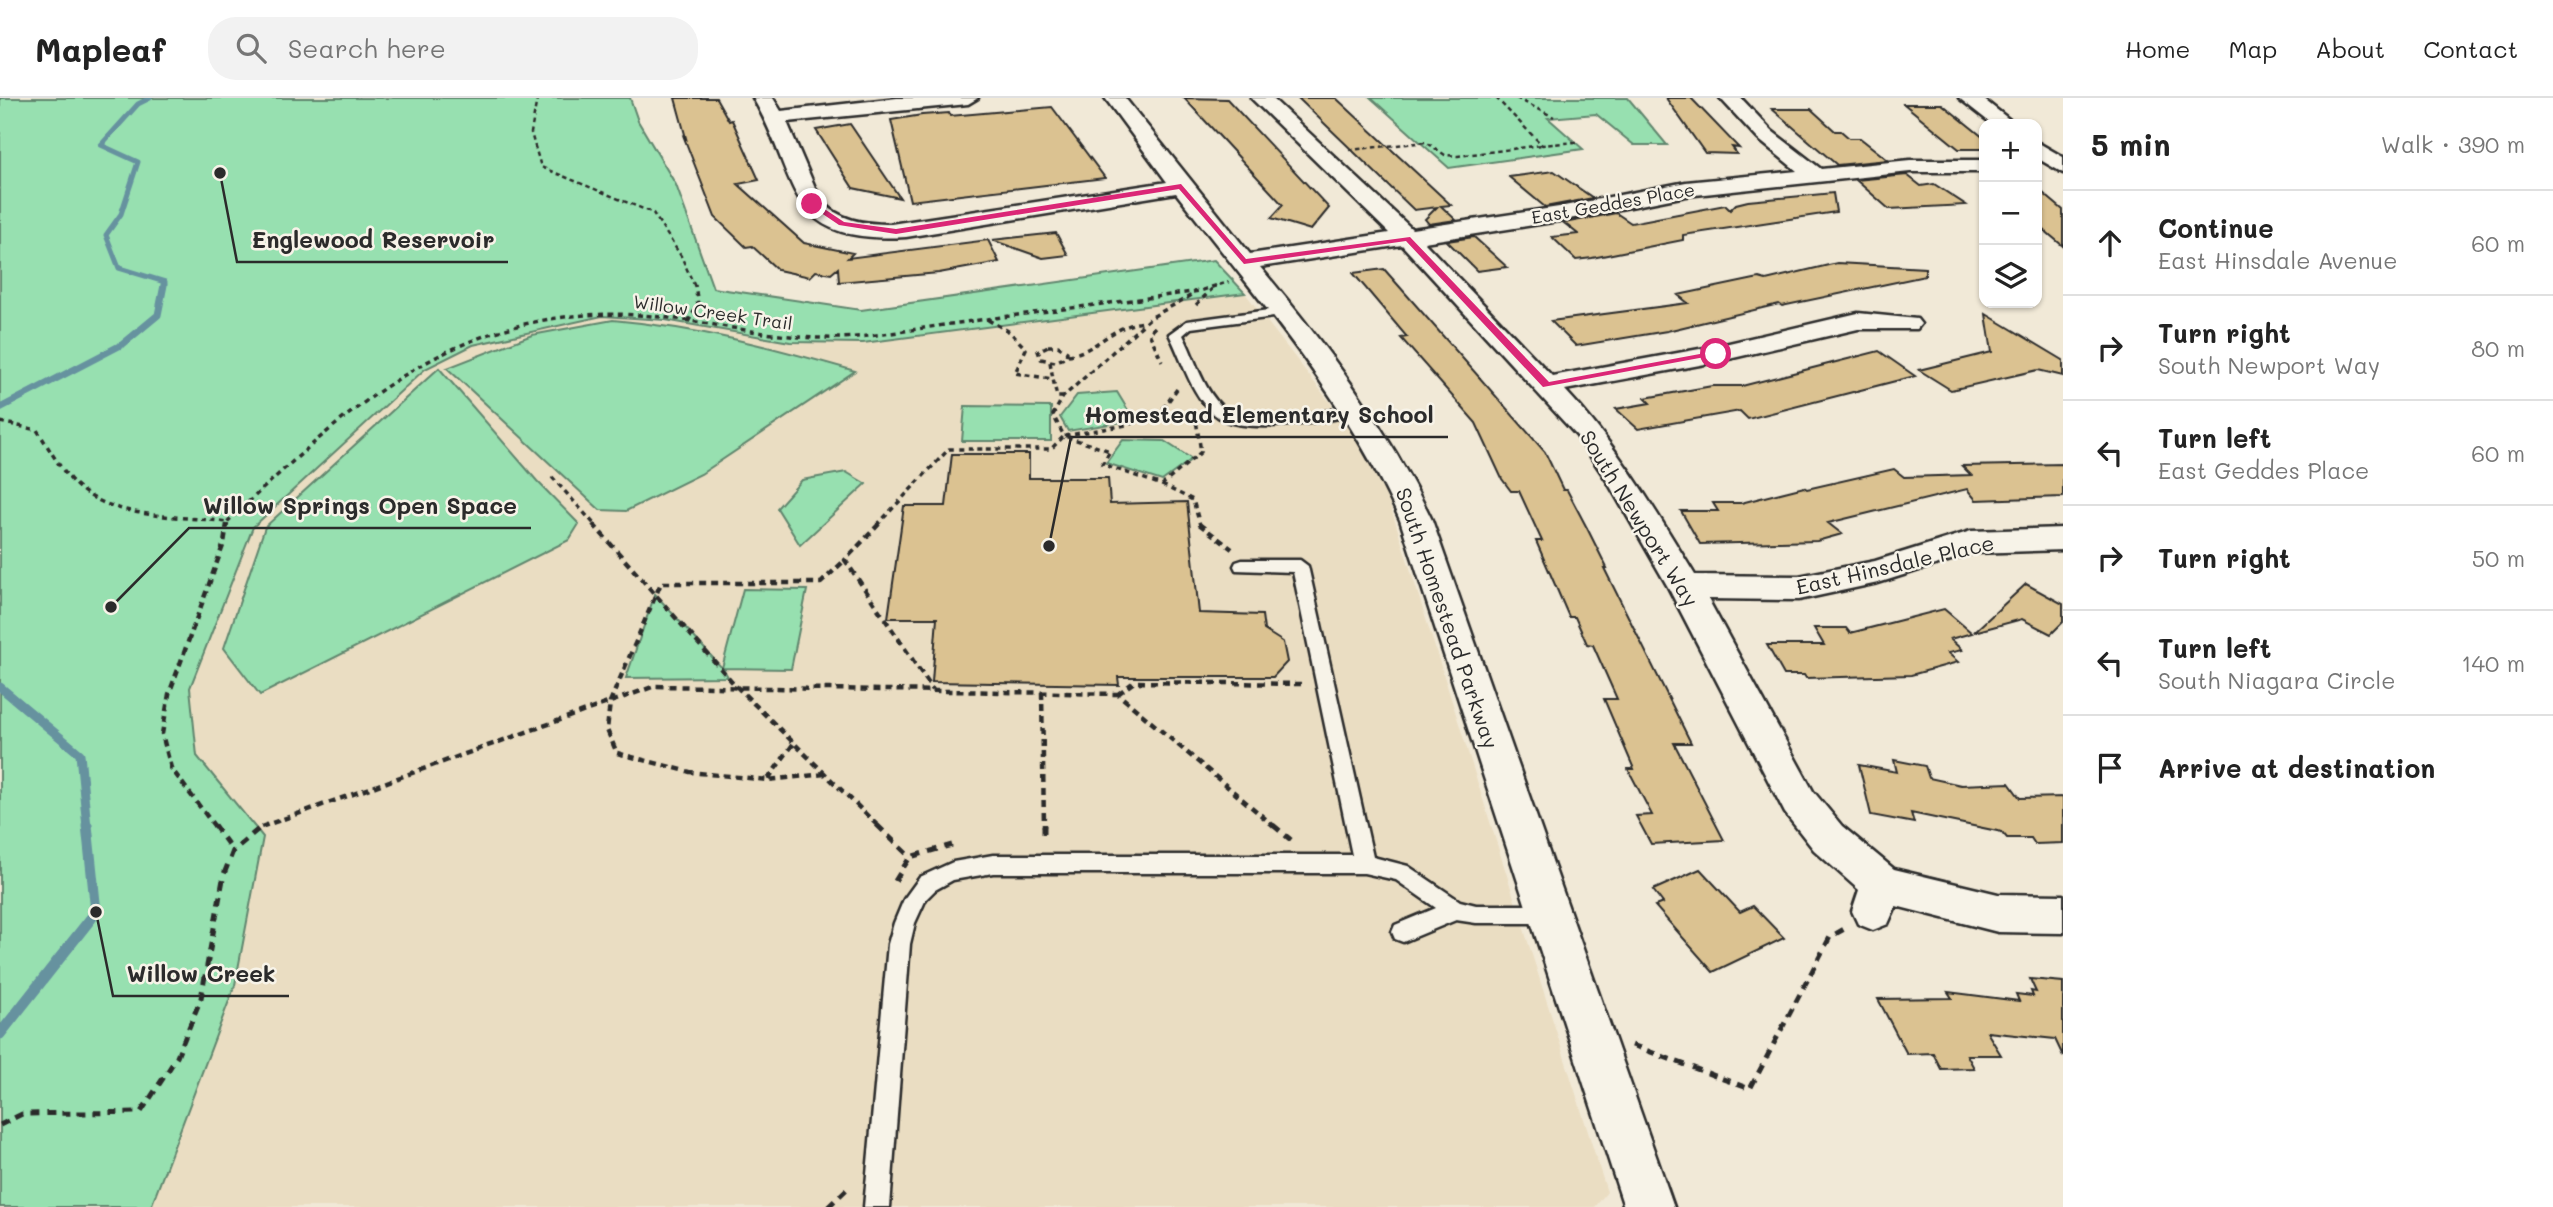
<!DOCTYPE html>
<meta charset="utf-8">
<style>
:root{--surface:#fff;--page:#f2f2f2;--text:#222;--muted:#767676;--line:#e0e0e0}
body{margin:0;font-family:Mali,sans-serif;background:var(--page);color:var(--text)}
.controls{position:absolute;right:21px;top:21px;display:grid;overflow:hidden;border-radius:14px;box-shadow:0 2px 5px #0004}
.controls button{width:63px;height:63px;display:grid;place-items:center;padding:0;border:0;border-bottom:2px solid var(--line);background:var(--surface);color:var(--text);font:35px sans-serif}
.stop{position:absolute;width:21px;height:21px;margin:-16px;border:5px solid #db2777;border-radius:50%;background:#fff}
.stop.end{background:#db2777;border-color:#fff;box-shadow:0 2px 7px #0008}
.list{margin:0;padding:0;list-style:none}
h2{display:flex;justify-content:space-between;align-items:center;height:91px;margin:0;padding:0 28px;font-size:30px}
h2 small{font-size:23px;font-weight:400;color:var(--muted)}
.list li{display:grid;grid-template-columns:46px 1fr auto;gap:21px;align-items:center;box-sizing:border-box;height:105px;padding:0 28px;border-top:2px solid var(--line)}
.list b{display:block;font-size:26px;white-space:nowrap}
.list p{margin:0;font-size:23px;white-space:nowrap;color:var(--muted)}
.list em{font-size:23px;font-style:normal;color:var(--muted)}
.icon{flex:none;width:38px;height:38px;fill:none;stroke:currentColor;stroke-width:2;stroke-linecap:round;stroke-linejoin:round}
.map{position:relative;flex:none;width:2063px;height:1109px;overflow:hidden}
header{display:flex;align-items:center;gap:42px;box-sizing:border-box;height:98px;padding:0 35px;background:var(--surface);border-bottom:2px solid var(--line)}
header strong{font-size:33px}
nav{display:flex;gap:38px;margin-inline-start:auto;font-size:24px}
.search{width:490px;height:63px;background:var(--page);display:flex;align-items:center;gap:18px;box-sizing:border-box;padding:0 24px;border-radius:28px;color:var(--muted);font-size:26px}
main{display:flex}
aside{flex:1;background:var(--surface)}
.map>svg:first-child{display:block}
.built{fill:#eaddc2}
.green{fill:#97e0b0;stroke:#61866e;stroke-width:2}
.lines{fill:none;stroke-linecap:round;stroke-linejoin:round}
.stream-far3{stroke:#66929f;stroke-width:5}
.stream-far2{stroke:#66929f;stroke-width:7}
.stream-far1{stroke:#66929f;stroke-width:9}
.stream{stroke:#66929f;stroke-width:11}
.building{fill:#dbc291;stroke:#2b2b2b;stroke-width:2}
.service-casing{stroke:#2b2b2b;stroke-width:5}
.minor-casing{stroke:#2b2b2b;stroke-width:5}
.path-far3{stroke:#2b2b2b;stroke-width:2.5;stroke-dasharray:4.5 3.5;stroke-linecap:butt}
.path-far2{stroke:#2b2b2b;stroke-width:3.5;stroke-dasharray:5 4.5;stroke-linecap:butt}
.path-far1{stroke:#2b2b2b;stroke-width:4.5;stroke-dasharray:7 5;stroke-linecap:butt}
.path{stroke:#2b2b2b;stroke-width:5;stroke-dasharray:9 7;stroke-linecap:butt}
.service{fill:#f7f3e8;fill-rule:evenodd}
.minor{fill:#f7f3e8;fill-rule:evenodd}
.route{fill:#db2777}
.labels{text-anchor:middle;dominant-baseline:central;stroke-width:5;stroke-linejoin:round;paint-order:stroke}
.far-street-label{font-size:18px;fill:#2b2b2b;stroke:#f7f3e8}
.street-label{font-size:21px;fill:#2b2b2b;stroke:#f7f3e8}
.leader{fill:none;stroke:#2b2b2b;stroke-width:2.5}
.callout-dot{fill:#2b2b2b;stroke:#f7f3e8;stroke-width:2.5}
.callout-label{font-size:23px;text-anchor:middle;font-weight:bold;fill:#2b2b2b;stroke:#f7f3e8;stroke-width:5;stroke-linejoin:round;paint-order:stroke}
</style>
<header>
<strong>Mapleaf</strong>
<div class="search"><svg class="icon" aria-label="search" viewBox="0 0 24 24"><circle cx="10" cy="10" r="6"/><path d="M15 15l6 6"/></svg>Search here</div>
<nav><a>Home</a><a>Map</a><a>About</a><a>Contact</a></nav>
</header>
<main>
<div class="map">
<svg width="2063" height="1109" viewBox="0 0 2063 1109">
<rect width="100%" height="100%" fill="#f1e9d7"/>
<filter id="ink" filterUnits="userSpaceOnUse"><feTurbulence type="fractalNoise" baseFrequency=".0143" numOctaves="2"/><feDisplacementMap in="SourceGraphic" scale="14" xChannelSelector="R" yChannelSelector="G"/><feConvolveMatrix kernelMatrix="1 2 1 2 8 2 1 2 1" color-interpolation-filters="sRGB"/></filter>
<g filter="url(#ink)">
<!-- built -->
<path class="built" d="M1245,195L1353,334L1389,404L1607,1094L1595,1109H151L235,887L263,739L197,658L190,590L253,429L425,271L473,247L602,218L863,245Z"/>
<!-- green -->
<path class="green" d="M0,0H630L638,23L676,87L713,190L861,212L1214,162L1245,195L863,245L790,244L665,222L602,218L473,247L425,271L253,429L190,590L197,658L263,739L235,887L151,1109H0Z
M1371,0H1628L1667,47H1634L1596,16L1548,20L1583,51L1449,70Z
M613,222C701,230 771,249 855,273L701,376L626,413L600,412L447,270L532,237Z
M439,270L537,383L579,426L569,442L260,597L224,550L265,429Z
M1117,294L1134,322L1068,333L1060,319L1077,297Z
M965,308L1051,309V343H962Z
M1123,342L1164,343L1192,361L1162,383L1106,365Z
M846,374L866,386L800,447L777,410L802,382Z
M743,491L807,492L791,571L723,570L728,579L626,580L655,496L722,570Z"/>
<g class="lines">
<!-- stream-far3 -->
<path class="stream-far3" d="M150,0L138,6L101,47L138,64L121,116L106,137L119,170L165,184L164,189"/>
<!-- stream-far2 -->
<path class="stream-far2" d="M0,310L123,246L158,217L164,187"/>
<!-- stream-far1 -->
<path class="stream-far1" d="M0,589L80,656L87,729"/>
<!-- stream -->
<path class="stream" d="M0,936L96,814L87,727"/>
</g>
<!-- building -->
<path class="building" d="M675,0H716L729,23L732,22L759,82L738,86L804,145L853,155L848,160L988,142L999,164L939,175L839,184L838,170L831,176L816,173L810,179L778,172L752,148L746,149L715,119L683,37L686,40Z
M1184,0L1227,1L1329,110L1311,132L1271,120L1283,107Z
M1298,0H1336L1451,107L1441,108L1456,122L1429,126L1425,121L1437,109L1414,112Z
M1666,0H1691L1739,50L1732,49L1737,56L1705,55Z
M1904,6H1942L1984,40V51H1959Z
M1052,9L1105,80L910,103L891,22L922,17L949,15L950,18Z
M1772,11H1811L1835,33H1841L1849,40H1860L1888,62L1837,67Z
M850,26L900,100L853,90L816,32Z
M1554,73L1593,100L1545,109L1509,79Z
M1907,77L1921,88L1934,86L1966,107L1889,111L1856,82Z
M2037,90L2063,112V148L2037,126Z
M1833,95L1836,114L1683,137V142L1592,160L1576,162L1552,139L1578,136L1564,125L1616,115L1631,125L1725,107L1730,112L1736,106L1748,103Z
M1056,135L1068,157L1043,160L992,142Z
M1474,139L1507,169L1477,173L1447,143Z
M1837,165L1925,170V178L1782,208L1779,206L1667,233L1576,248L1551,223L1688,205L1678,197L1759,180L1766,182Z
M1384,171L1545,354L1563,392H1567L1587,430L1607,470H1604L1691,645H1674L1724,742L1651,746L1636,718L1652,717L1628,671H1634L1604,601H1617L1593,547L1587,546L1575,519H1569L1536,443H1542L1519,393H1511L1502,381L1476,325L1401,240L1407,239L1353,175Z
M1986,216L2063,262V278L2038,272L1951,292L1919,272L1992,254Z
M1879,253L1915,278L1748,321L1740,313L1638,331L1616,311L1650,305L1645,300L1712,288H1742Z
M952,356H1029V380H1108L1110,406L1187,404L1199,515L1262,517L1264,532L1283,544L1287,564L1273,579H1118L1119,587L932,584L937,520H888L904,408H946Z
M2063,366V399L1976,402L1967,391L1828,425L1842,436L1817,443L1700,446L1681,413H1718L1713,405H1741L1804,389L1807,391L1894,371L1904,379L1971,377L1962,368Z
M2026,486L2063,506V524L2051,536L2022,521L1974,534Z
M1944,511L1972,535L1950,541L1962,552L1948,555L1958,564L1911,577L1806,580L1804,577H1784L1767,547H1824L1814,530H1846L1850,535Z
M1894,662L1925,668L1929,680L1961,687L2009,685L2020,700L2063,699V745L2035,746L2031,740H2007L2002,734L1911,715L1914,725L1871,717L1859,667L1897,674Z
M1700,771L1740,814L1753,808L1784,840L1713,874L1655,808L1663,805L1653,792Z
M2030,881L2063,884V958L2055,941L1987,934L2001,957H1967L1974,970L1941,971L1933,955L1907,956L1878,901L1952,900L1948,894L2019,903L2016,896L2033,898L2031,893L2036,894Z"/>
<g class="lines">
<defs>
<path id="service" d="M1284,210L1290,214L1289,217L1191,230L1183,237C1195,260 1204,296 1226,312C1251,330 1327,312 1356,308L1363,312L1361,315C1329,323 1246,338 1218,319C1193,303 1182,261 1169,236L1187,223Z
M1242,462H1300L1308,468L1373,759L1408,768L1460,803L1476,807H1550L1557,809L1561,816L1557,823L1550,825H1476L1456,822L1403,844L1395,841L1392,834L1395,827L1436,810L1396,782L1364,775H993L953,782L935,792L926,801L915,825L910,846L890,1109H864L888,846L894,825L904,801L920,779L953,764L993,757H1352L1293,474L1236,472L1234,468L1236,464Z"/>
<path id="minor" d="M753,0H773L781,13L897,0H978L968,6L787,24L820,101C839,123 864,126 891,126L1167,84L1105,0H1125L1250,156L1389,135L1251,0H1272L1412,131L1559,109L1686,84L1797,73L1758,41L1720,0H1741L1772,33L1821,71L1910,62H1984V74H1910L1686,98L1559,123L1424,144L1552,278L1716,248L1858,215L1917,221L1921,226L1917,231H1858L1716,264L1565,292C1618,348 1655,412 1695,477L1799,478L1875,463L1971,433L2063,430V452L1973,455L1878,485L1799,502L1708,501L1813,693L1842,728L1894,771L1998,796L2063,797V835L1998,834L1896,808L1888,826L1873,832L1858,826L1852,813L1859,792L1814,752L1785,715L1668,489L1607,383L1577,338L1402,147L1260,169C1327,248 1387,329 1432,422L1674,1109H1624L1400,422C1345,299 1258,201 1176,95L906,139C781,146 802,84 753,0Z
M1959,0H1982L2015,26H1992Z
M2037,44L2063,59V75L2037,60Z"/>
</defs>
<!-- service casing -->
<use href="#service" class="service-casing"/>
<!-- minor casing -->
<use href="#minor" class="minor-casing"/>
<!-- path-far3 -->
<path class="path-far3" d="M537,0L531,35L541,69L653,115L681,158L695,189
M1496,0L1542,47L1576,44
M1516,0L1554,19
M1349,52L1426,44L1445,57L1458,58L1542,47
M1212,189L1229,184"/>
<!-- path-far2 -->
<path class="path-far2" d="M1196,207L1212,191
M988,222L1010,234L1026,251L1015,275L1053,281L1057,299H1062
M688,224L698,207L695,187
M1155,229L1149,235L1162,263
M1048,248H1058L1067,254L1066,259L1055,264L1041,261L1038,253Z
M1068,257C1097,254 1109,228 1144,224
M1050,264L1053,281
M1177,291L1158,318L1126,327L1064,338L1053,317L1063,299L1150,220L1194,196
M0,324L37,332C50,351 61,374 79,390C117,422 180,417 227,424V427
M552,379L595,427
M1162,387L1193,402L1200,427
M227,424C350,309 457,206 638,217C705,221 769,242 838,240C878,239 919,230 958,225C1039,214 1119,204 1200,193L1218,187
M877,427L949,351H1051L1064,338L1110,353L1102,366L1162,387L1201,354L1196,322"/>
<!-- path-far1 -->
<path class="path-far1" d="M593,426L736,588L879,729
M879,426L845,462L933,592
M1199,426L1232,451
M1042,594L1044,729
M1118,596L1134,584L1303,586
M825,676L767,682L690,674L617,655L607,632L610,604L661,485H821L845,462
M768,681L794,645
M215,729L171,670L162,636L169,596L224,445L227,426
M261,729L655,588L1118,596L1275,729"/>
<!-- path -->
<path class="path" d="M214,727L233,753
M877,727L910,759
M1044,727V742
M1273,727L1291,742
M895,783L910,759L952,747
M1632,947L1750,991L1830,839L1846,830
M0,1027L22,1016L141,1014L177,959L201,900L224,776L233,753L263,727
M828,1109L850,1088"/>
<!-- service -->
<use href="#service" class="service"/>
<!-- minor -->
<use href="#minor" class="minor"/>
</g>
</g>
<!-- route -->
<path class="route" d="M1181,86L1246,161L1410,139L1549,284L1716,253L1721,256L1543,289L1406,143L1244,166L1179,91L896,136L839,127L808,106L814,104L844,124L896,131Z"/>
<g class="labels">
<!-- far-street labels -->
<g class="far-street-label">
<text transform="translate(1613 105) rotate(-10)">East Geddes Place</text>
<text transform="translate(713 214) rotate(8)">Willow Creek Trail</text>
</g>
<!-- street labels -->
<g class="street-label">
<text transform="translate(1640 420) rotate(58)">South Newport Way</text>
<text transform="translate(1895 466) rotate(-13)">East Hinsdale Place</text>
<text transform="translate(1448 520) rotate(71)">South Homestead Parkway</text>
</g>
</g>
<!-- callouts -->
<path class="leader" d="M220 75L237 164H508M1049 448L1071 339H1448M111 509L189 430H531M96 814L113 898H289"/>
<g class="callout-dot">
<circle cx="220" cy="75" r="7"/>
<circle cx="1049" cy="448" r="7"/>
<circle cx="111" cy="509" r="7"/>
<circle cx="96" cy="814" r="7"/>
</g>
<g class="callout-label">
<text x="373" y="150">Englewood Reservoir</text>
<text x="1259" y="325">Homestead Elementary School</text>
<text x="360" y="416">Willow Springs Open Space</text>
<text x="201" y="884">Willow Creek</text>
</g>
</svg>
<div class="controls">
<button>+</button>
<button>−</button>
<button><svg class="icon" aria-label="layers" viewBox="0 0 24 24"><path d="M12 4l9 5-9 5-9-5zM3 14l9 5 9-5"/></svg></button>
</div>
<div class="stop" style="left:1716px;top:256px"></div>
<div class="stop end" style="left:812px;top:106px"></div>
</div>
<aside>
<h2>5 min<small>Walk · 390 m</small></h2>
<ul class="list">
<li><svg class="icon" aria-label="ahead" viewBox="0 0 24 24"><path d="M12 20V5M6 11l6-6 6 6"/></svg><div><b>Continue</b><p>East Hinsdale Avenue</p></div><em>60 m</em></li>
<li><svg class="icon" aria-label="right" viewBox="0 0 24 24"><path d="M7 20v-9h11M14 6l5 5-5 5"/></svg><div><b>Turn right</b><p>South Newport Way</p></div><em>80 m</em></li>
<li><svg class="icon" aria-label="left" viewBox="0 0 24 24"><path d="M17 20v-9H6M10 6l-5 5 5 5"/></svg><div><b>Turn left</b><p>East Geddes Place</p></div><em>60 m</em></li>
<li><svg class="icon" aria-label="right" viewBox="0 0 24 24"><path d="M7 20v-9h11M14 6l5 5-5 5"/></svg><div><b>Turn right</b></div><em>50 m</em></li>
<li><svg class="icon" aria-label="left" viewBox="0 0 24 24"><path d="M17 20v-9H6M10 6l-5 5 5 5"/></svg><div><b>Turn left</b><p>South Niagara Circle</p></div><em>140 m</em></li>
<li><svg class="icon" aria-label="arrive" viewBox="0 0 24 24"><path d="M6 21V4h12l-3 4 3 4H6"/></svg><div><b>Arrive at destination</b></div></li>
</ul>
</aside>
</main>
